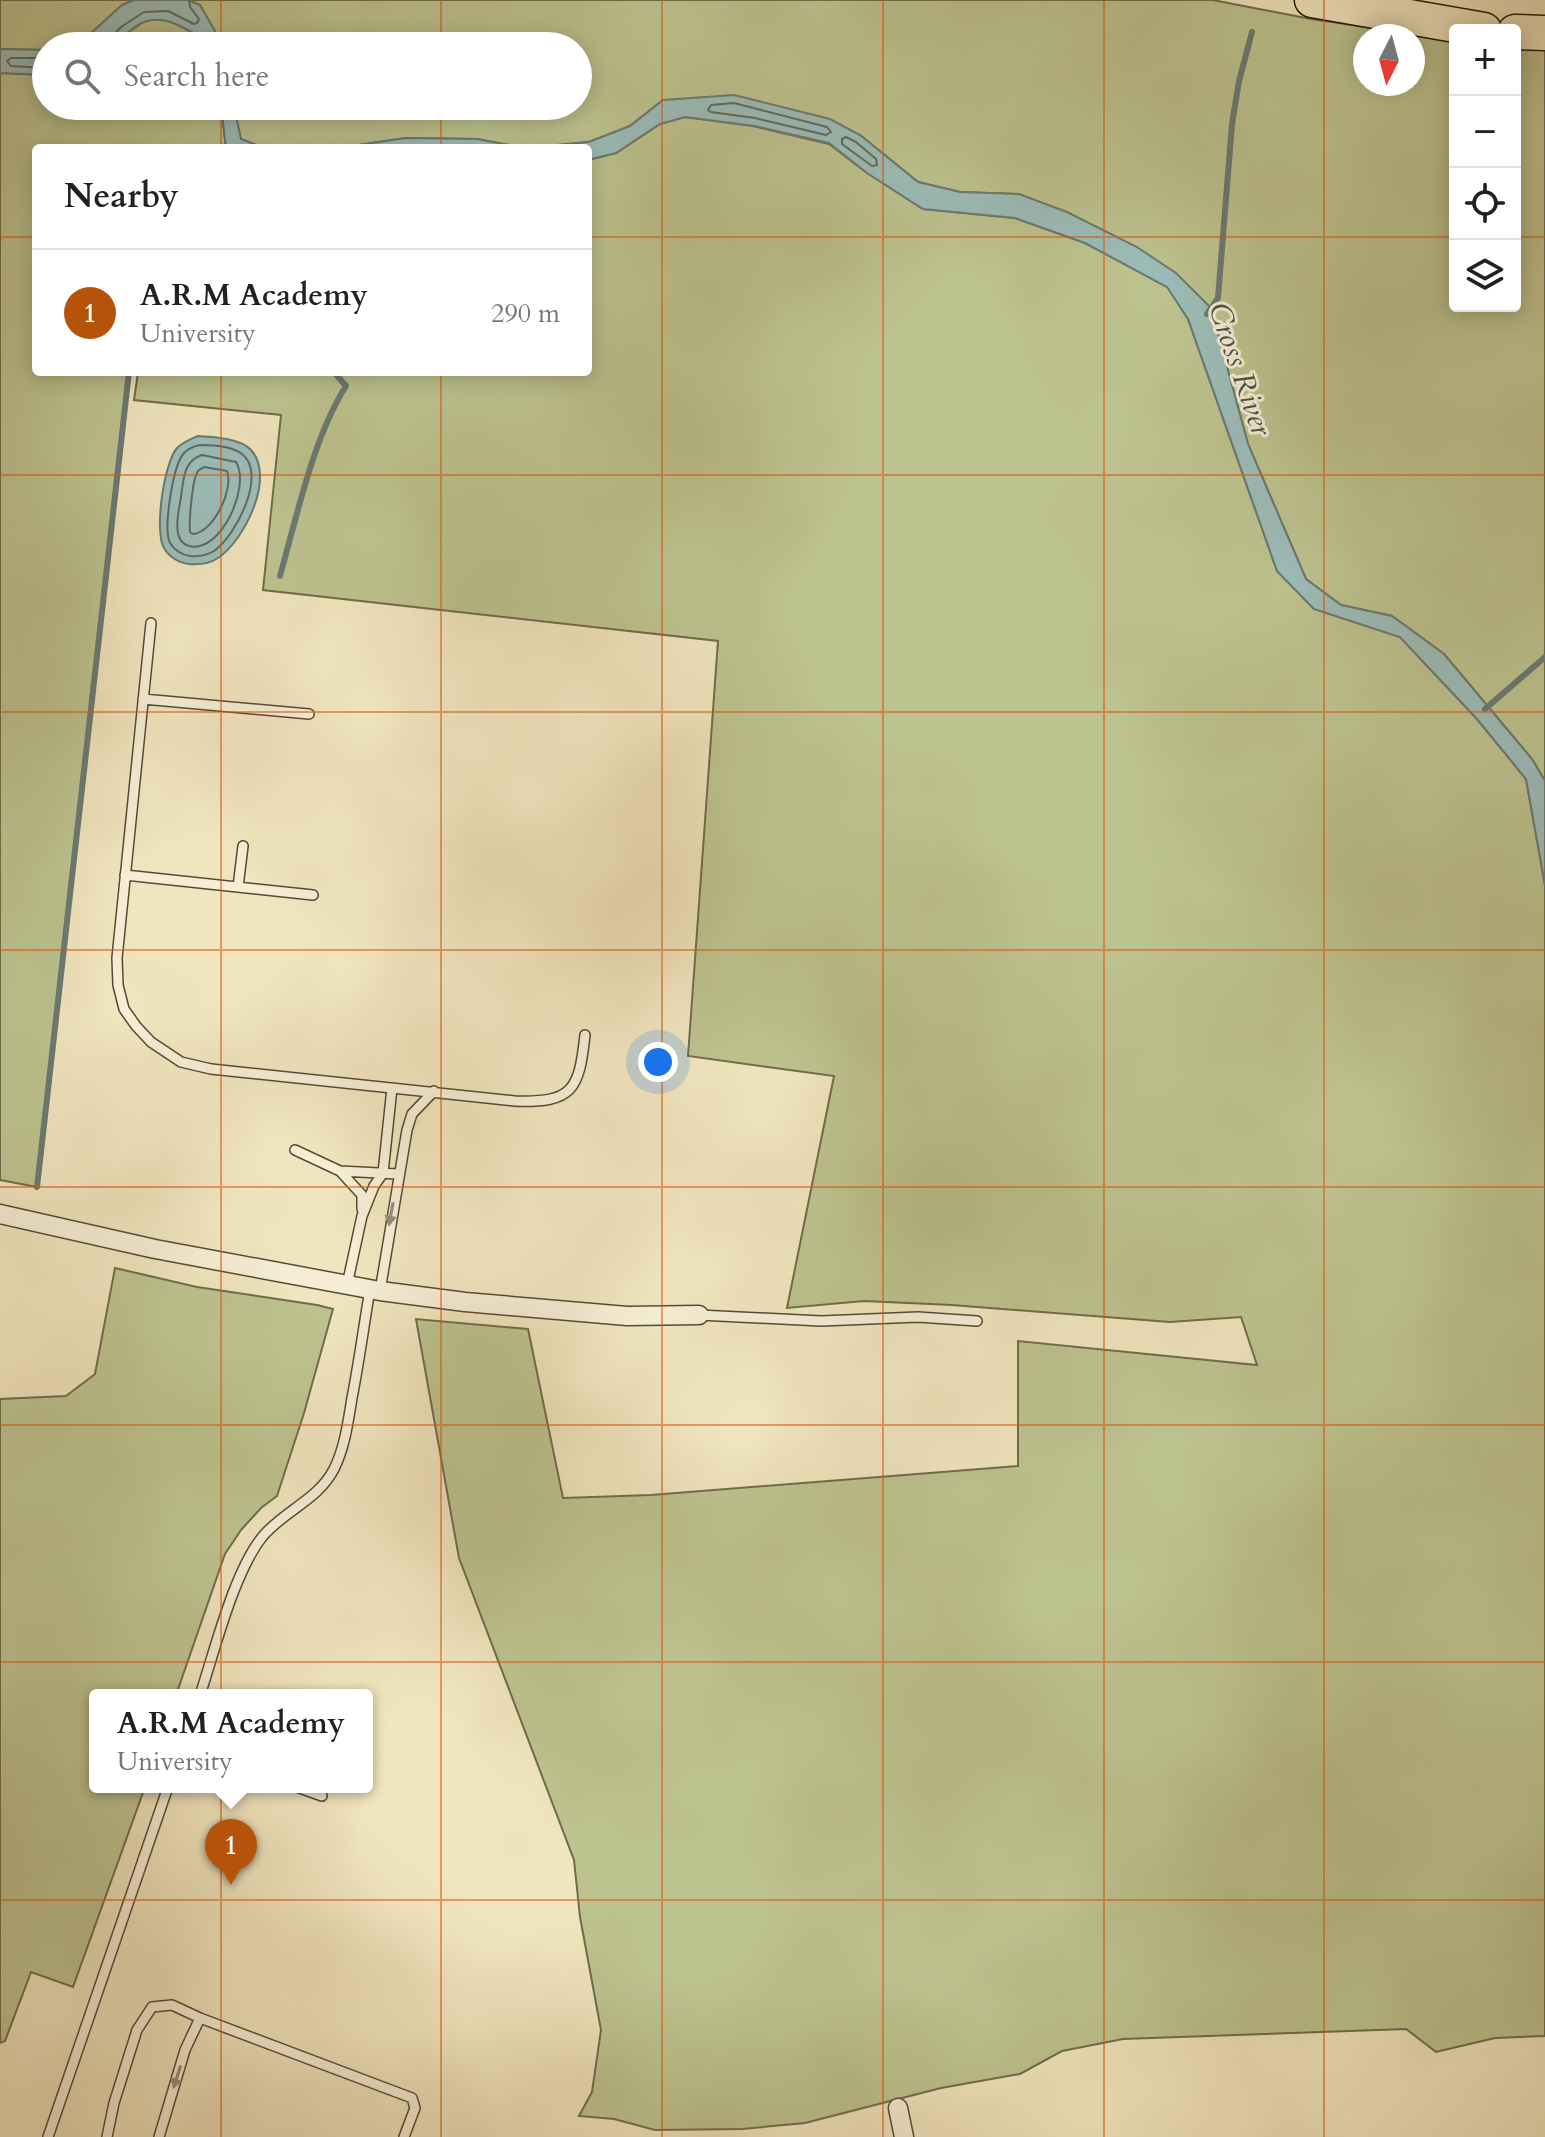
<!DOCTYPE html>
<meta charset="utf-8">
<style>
:root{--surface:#fff;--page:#f2f2f2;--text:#202124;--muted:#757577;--line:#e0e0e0;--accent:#b45309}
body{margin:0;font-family:Cardo,serif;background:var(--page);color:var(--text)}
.controls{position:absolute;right:24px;top:24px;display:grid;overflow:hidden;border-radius:8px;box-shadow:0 4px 20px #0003}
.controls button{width:72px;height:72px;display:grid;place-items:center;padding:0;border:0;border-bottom:2px solid var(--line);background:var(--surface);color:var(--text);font:40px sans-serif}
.compass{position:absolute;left:1353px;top:24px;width:72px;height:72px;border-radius:50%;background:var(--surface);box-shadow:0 4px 20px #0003;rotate:186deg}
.you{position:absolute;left:658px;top:1062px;width:28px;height:28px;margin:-20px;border:6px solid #fff;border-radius:50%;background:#1a73e8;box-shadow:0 0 0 12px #1a73e833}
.badge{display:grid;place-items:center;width:52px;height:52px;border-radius:50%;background:var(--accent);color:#fff;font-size:26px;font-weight:700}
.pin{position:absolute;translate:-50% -66px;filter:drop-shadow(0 2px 4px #0008)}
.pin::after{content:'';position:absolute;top:42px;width:28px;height:24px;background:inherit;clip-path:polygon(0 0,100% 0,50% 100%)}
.popup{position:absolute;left:89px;top:1689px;width:284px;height:104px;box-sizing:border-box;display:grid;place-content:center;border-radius:8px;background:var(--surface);filter:drop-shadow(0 2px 6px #0005);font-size:26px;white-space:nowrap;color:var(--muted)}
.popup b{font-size:30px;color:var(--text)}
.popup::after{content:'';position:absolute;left:50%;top:100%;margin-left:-16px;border:16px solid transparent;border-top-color:var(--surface)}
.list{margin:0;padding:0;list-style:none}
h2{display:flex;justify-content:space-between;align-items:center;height:104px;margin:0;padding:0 32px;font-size:34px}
h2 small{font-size:26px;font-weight:400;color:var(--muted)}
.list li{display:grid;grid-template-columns:52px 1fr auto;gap:24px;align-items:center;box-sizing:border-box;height:128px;padding:0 32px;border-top:2px solid var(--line)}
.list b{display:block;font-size:30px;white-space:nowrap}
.list p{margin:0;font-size:26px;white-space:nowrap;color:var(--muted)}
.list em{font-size:26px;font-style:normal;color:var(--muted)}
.icon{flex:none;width:44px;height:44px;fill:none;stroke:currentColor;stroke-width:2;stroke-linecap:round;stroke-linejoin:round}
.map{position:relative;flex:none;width:1545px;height:2137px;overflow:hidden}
.search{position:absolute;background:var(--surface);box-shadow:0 4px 20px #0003;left:32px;top:32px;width:560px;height:88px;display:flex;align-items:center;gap:20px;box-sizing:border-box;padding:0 28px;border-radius:44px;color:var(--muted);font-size:30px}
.panel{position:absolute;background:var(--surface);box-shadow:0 4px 20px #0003;left:32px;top:144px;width:560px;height:232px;border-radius:8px}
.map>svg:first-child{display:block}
.green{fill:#bdc38f;stroke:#706c4b;stroke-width:2;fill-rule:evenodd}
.water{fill:#9cbdb9;stroke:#6b7a72;stroke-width:2}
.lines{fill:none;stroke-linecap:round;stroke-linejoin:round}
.shore{stroke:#5f6a60;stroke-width:2}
.stream{stroke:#6b7a72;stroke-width:6}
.service-casing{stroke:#564a35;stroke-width:12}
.minor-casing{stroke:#564a35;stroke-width:21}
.motorway-casing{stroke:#221607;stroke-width:37}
.service{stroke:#f5eed5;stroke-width:9}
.minor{stroke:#f5eed5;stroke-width:18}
.motorway{stroke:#f0e5be;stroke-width:34}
.oneway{fill:#968d78}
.grid{fill:none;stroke:#de560c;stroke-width:2;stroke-opacity:0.55}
.labels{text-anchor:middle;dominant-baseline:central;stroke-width:6;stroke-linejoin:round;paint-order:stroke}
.water-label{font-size:30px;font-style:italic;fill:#4d5045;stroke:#f5eed5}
</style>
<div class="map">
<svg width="1545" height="2137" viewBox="0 0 1545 2137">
<rect width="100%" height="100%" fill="#f0e5be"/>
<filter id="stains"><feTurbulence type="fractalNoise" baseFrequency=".0025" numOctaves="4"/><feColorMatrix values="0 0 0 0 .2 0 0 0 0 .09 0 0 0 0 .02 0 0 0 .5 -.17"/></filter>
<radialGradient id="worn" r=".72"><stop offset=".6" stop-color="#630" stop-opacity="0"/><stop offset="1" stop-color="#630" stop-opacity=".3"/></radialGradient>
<!-- green -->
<path class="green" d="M0,0H134L122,5L77,46H46V50L0,49Z
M188,0H1213L1311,19L1455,40V306H1515V45L1545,48V781L1532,759L1444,654L1392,616L1341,605L1306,579L1248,444L1211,308L1019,194L960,192L918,182L860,135L663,100L630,126L589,142L524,148L477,139L406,138L338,148H264L240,139L234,106H578V46H221L220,40L200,5ZM1365,36H1413V84H1365Z
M166,19L196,34L203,46H114L127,33L146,20Z
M0,73L46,75V106H221L226,148H36V372H129L37,1187L0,1180Z
M685,117L753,126L829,144L867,173L923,209L1015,218L1085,243L1168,287L1188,319L1277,571L1314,609L1400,637L1477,719L1526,779L1545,885V2036L1495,2038L1436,2052L1406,2029L1123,2039L1062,2051L1020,2074L941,2088L805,2123L742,2129L655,2130L614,2119L579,2116L592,2092L601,2030L580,1917L574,1860L459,1558L416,1319L528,1329L563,1498L651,1495L1018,1466V1341L1257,1365L1241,1317L1170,1322L952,1305L864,1301L787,1308L834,1076L688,1056L718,641L263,590L281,415L134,400L138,372H588V160L616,153L660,124Z
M115,1268L197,1287L317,1305L333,1309L304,1413L277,1496L261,1508L241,1530L225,1554L176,1695H95V1787H145L73,1987L31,1972L5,2041L0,2043V1399L66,1396L95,1374Z"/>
<!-- water -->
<path class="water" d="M134,0H188L200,5L220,40L221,46H203C197,35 192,32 180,26C150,11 135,24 114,46H77L122,5Z
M0,49L46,50V75L0,73Z
M734,95L830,119L860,135L918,182L960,192L1019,194L1067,212L1137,247L1176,273L1211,308L1248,444L1306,579L1341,605L1392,616L1444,654L1532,759L1545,781V885L1526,779L1477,719L1400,637L1314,609L1277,571L1188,319L1167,287L1085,243L1015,218L923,209L867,173L829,143L754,126L685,117L660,124L616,153L588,160V148H528L589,142L630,126L663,100Z
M221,106H234L241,139L264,148H226Z
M406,138L477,139L524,148H338Z
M198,436C213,437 240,438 251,450C276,477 244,541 218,558C209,564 199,565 189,564C179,563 169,557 164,548C154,531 164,463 177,448C183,442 191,439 198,436Z"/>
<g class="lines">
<!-- shore -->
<path class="shore" d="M109,46L110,39L121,27L144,12L168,11L194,24L197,23L199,19L190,7L189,0
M46,58H11L7,61L11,66L46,68
M734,103L827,127L831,132L826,135L755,118L711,112L708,110L711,105Z
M846,137L856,142L876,159L877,165L872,166L842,144V139Z
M392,148L407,146L482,148
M200,445C212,445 232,446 242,454C268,474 235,537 214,551C206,556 199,557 190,556C182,555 174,550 170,543C163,528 173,465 184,453C188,449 194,446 200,445Z
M202,455L236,462C251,486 221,554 189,546C182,544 179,539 178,533C175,519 181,503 182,489C184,474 186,460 202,455Z
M204,467L227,471C234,489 214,532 193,534L190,532C189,522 192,479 198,471C200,469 202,468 204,467Z"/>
<!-- stream -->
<path class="stream" d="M1207,314L1218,298L1232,124L1239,81L1252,32
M280,576C297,516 313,438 346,386L334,372
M1485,709L1545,657
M37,1187L129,372"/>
<defs>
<path id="service" d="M151,623L117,958L118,985L124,1009L136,1026L151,1042L181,1062L211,1069L515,1101C573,1103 579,1090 585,1035
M143,699L309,714
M125,875L313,895
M238,887L243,846
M295,1150L340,1171L398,1174
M340,1171L362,1195V1209
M347,1285L362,1216L374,1186L383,1173L392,1088
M380,1291L407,1130L412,1114L434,1091
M699,1315L821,1321L918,1317L977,1321
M200,1695C215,1650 234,1571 263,1536C285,1510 318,1500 334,1469C345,1447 348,1422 352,1398C359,1362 364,1325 370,1289
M297,1787L322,1796
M48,2137L168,1787
M107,2137L114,2103L137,2030L152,2007L172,2005L200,2018L412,2098L415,2108L404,2137
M159,2137L185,2050L200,2018"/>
<path id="minor" d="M0,1214L155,1249L380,1291L465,1302L627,1316L699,1315
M898,2108L904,2137"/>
<path id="motorway" d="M1312,0L1484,30
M1515,32L1545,33"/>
</defs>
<!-- service casing -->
<use href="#service" class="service-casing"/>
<!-- minor casing -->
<use href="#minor" class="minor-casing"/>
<!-- motorway casing -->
<use href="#motorway" class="motorway-casing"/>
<!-- service -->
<use href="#service" class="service"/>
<!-- minor -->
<use href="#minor" class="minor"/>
<!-- motorway -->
<use href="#motorway" class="motorway"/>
</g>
<!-- one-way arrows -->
<defs><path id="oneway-solid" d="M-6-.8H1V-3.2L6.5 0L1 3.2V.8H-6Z" transform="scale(2)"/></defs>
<g class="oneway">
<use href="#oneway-solid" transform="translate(391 1214) rotate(100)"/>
<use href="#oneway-solid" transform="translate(177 2077) rotate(108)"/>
</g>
<!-- grid -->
<path class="grid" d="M221,0V46M441,0V46M662,0V2137M883,0V2137M1104,0V2137M1324,0V2137M221,106V148M441,106V148M0,237H36M588,237H1455M1515,237H1545M221,372V2137M441,372V2137M0,475H1545M0,712H1545M0,950H1545M0,1187H1545M0,1425H1545M0,1662H1545M0,1900H1545"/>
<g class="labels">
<!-- water labels -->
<g class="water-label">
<text transform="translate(1240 369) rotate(71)">Cross River</text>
</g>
</g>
<rect width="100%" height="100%" filter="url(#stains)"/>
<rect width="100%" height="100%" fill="url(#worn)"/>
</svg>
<div class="controls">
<button>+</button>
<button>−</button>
<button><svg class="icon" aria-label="locate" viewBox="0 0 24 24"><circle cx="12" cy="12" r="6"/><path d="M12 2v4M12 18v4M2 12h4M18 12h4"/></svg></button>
<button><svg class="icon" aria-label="layers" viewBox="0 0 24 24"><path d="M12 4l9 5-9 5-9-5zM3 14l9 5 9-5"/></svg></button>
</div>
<svg class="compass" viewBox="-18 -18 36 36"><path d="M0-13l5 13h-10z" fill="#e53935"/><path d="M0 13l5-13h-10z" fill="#757577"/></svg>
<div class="you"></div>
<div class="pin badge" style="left:231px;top:1885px">1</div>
<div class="popup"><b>A.R.M Academy</b>University</div>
<div class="search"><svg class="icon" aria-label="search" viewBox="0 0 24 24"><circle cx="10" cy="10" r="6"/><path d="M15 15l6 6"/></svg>Search here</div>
<section class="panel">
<h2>Nearby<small></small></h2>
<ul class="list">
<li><span class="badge">1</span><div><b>A.R.M Academy</b><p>University</p></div><em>290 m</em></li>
</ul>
</section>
</div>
